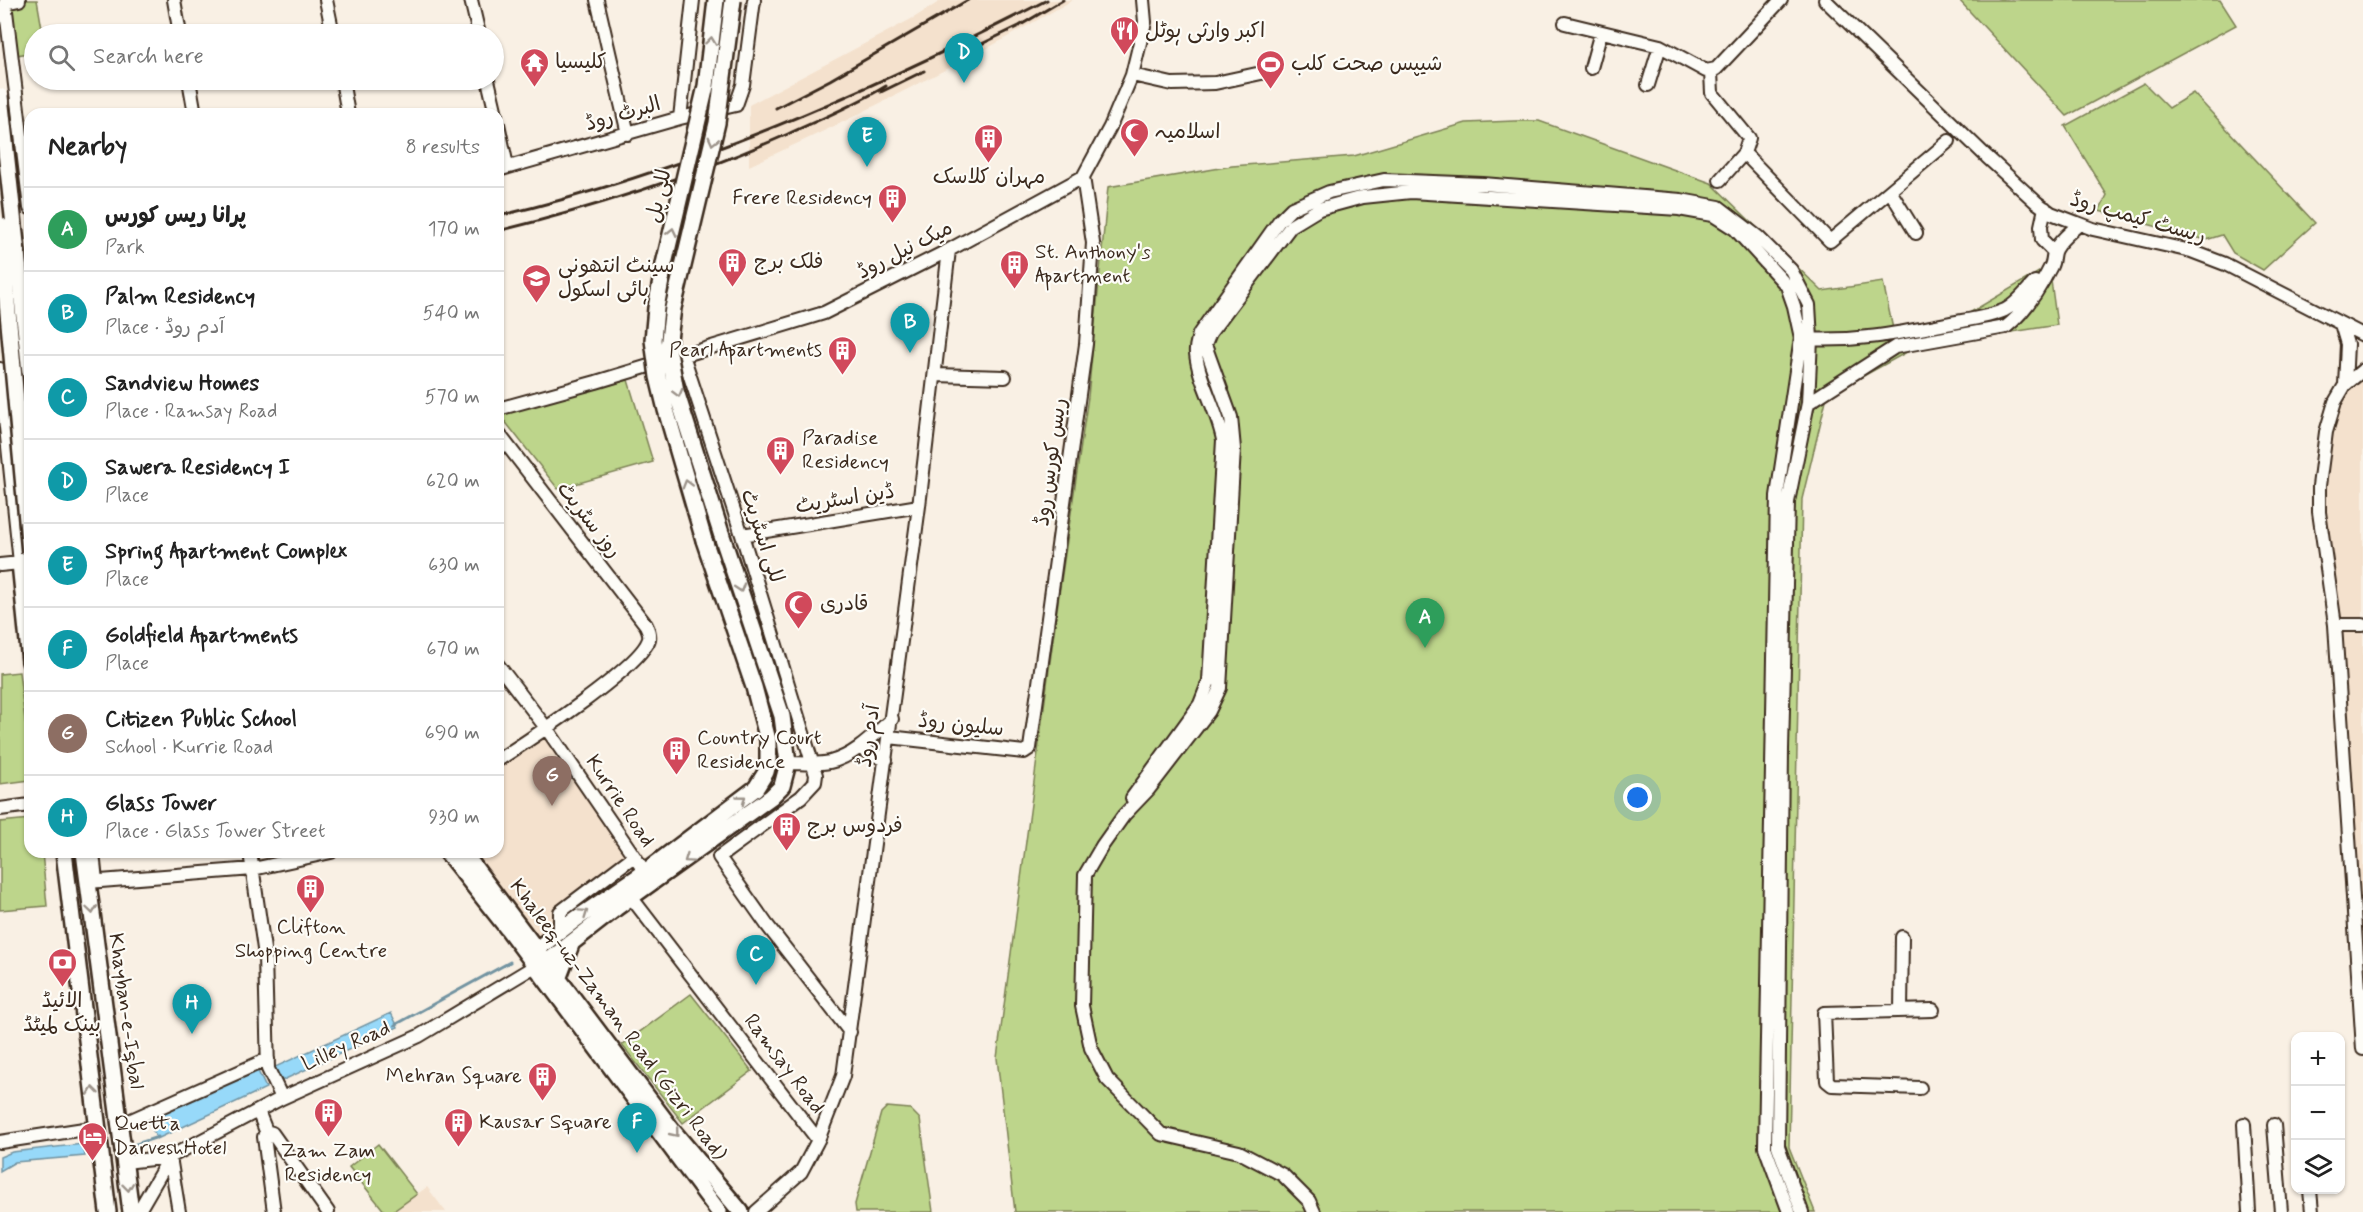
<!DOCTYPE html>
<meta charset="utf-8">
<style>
:root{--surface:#fff;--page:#f6f6f6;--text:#222;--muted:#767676;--line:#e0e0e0;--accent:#d1495b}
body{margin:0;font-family:Mynerve,"Playpen Sans Arabic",sans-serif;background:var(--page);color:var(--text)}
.controls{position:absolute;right:18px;bottom:18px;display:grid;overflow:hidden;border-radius:12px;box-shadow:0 2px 4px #0004}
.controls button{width:54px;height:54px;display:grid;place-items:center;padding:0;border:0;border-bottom:2px solid var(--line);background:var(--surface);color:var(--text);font:30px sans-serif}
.you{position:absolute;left:1638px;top:798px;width:21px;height:21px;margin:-15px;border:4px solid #fff;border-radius:50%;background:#1a73e8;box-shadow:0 0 0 9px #1a73e833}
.badge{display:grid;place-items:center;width:39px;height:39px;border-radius:50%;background:var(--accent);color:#fff;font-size:20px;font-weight:700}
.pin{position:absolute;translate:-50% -50px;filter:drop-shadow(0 2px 3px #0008)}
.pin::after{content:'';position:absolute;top:32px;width:21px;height:18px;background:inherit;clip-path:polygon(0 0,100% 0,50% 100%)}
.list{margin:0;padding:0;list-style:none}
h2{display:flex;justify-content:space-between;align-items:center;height:78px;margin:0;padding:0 24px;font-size:26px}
h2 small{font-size:20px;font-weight:400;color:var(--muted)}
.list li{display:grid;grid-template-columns:39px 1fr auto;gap:18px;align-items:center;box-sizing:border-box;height:84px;padding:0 24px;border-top:2px solid var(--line)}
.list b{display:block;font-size:22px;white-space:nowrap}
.list p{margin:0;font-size:20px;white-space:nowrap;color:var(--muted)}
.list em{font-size:20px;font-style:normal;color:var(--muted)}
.icon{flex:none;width:33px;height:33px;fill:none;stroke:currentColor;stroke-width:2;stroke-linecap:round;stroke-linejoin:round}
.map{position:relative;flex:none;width:2363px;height:1212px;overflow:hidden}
.search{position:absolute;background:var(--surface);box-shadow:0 2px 4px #0004;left:24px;top:24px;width:480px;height:66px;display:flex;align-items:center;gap:15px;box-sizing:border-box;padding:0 21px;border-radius:33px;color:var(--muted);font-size:22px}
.panel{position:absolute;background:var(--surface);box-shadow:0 2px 4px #0004;left:24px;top:108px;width:480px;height:750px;border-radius:18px}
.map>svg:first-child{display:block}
.built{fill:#f4e1cd}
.green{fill:#bdd58b;stroke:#7c8054;stroke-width:1.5}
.water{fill:#97d9f9;stroke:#7293a1;stroke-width:1.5}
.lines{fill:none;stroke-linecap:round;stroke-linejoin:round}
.stream{stroke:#7293a1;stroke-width:3}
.minor-casing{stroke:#3b2a1e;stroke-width:16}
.major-casing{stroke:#3b2a1e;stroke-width:20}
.minor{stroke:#fdfcf7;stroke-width:12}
.major{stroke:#fdfcf7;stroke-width:15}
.rail{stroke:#3b2a1e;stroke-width:3}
.major-bridge-casing{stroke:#3b2a1e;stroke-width:20;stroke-linecap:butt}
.major-bridge{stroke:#fdfcf7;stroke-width:15}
.oneway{stroke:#9c938a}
.labels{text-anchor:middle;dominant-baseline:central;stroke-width:4.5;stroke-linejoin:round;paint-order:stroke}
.poi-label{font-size:21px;fill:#3b2a1e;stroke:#fdfcf7;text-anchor:start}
.street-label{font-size:21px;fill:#3b2a1e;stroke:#fdfcf7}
</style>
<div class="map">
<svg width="2363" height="1212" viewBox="0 0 2363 1212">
<rect width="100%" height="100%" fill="#f9f0e4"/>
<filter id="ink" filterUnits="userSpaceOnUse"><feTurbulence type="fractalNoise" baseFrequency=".0167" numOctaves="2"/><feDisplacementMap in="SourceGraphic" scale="12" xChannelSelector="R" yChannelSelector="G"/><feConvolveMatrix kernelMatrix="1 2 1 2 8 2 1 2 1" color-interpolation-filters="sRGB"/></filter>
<g filter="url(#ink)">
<!-- built -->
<path class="built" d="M942,0H1073L986,49L845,121L749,166V105L915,17Z
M2363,370V1049L2335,625L2319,512L2335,402Z
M547,729L651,864L550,943L546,956L463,852H498V760Z
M427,1187L446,1212H392Z"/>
<!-- green -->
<path class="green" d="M19,0H37L43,34H34V52L11,56L5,3Z
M1959,0H2220L2236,25L2067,116Z
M2144,83L2169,108L2193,93L2315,223L2263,270L2233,253L2222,235L2206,240L2099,211L2107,195L2065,126Z
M1514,121H1539L1711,183L1822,291L1883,282L1893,329L1966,315L2049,266L2057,325L1916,347L1827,396L1802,499L1789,1147L1815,1212H1015L997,1058L1059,595L1088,397L1108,187L1232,166L1354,156L1466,123Z
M628,380L653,462L558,489L500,415Z
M19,672L30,760V780L0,784V674Z
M30,819V852H42L47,906L0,910V822Z
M691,994L752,1071L683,1123L622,1045Z
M887,1107L910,1109L920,1119L933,1212H856L855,1204L881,1113Z
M378,1144L417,1194L392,1212H385L349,1167Z"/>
<!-- water -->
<path class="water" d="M391,1013L398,1027L279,1082L273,1068Z
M256,1067L266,1088L157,1139L147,1118Z
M83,1144L85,1156L15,1162L0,1171V1157L12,1152Z"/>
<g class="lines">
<!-- stream -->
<path class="stream" d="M395,1025L510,962
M127,1147L158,1137"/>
<defs>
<path id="minor" d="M19,0L5,3L30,208
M174,0L180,34
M326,0L333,34
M471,0L479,34
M597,0L628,134
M1825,0L1987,157L2036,202L2051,213L2093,229L2191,251L2225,264L2363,335
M1565,23L1660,46L1706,71L1716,69L1781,0
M1591,68L1601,32
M1711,72L1712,93L1749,138L1744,153L1830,241L1949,141
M1132,75L1172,84L1215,83L1266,72
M189,80L195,114
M342,80L348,114
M488,80L496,114
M1648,85L1660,46
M680,118L693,0
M498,124L507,166
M498,170L680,118L736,105L743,85L754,0
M1720,180L1744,153
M1890,191L1916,233
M2045,208L2041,226L2042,240L2053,251
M2341,324L2347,344L2345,385
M1803,339C1855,342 1895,334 1946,324C1965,320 1987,318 2005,310C2017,304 2026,291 2035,282
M683,355L742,535L816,775L815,782L801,797L719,857L767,925L850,1032
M0,369L20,563L0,565
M2363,370L2345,385L2335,402L2326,432L2319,486V512L2335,625L2363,1049
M935,375L1005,377
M1808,403L1895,347L2006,327C2026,311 2040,288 2051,266C2054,260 2052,253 2056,248C2062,238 2071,232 2079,224
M498,409L596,382L824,313L949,250L1083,177L1110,127L1132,75L1145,22L1143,0
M498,433L646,625C648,629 650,634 649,639C641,667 526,742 498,760
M742,535L919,506
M2335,625H2363
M498,665L547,729L645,872
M889,737L1024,752L1030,748L1086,344L1093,243L1083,177
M859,748L886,760
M788,763C802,763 817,765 830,762C855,756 874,735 892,719
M1132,798L1200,704L1209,681L1223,440C1218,411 1198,380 1196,353C1195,347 1198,340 1199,334L1279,221L1292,208L1329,192L1384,180L1483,184L1681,200L1719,207L1758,237L1791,270L1809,305L1811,339L1808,403L1788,502L1782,749L1778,1146L1802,1212
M0,809L30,805
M93,852L96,881
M250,852L265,956L268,1069L282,1098
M88,882L253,869L331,852
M631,897L818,1140
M560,932V912L634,856
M1901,1011L1902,937
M1920,1088L1832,1085L1827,1081L1824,1013L1933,1010
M258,1111L266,1131L272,1133L328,1212
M2244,1124L2249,1212
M120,1125L268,1059
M2274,1125L2281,1212
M266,1131L264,1137L274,1212
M0,1142L97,1127
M170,1157L179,1212
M125,1162L170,1157L282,1098L419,1036L535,966
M2310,1190L2312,1212
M138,1212L170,1157
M756,1212L801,1172L818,1140L843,1076L919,506L949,250
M1314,1212L1309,1201L1283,1175L1239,1152L1161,1134L1107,1079L1091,1048L1082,1006L1085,875L1102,846L1124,815L1148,790L1209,711L1220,688L1234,449L1231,417L1205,345L1210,333L1291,226L1319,209L1363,197L1411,192L1679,209L1713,215L1735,229L1787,286L1794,306L1801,338L1777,496L1765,1147L1789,1212"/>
<path id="major" d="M20,563L30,662
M64,852L108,1212
M84,852L131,1212
M447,852L508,929L719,1212
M463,852L673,1131L741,1212
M528,956L576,919L645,872L756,788L766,772L768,764V740L754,687L704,540
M538,969L616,908L771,797L782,786L788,763L782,716L721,533
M558,979L572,942"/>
</defs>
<!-- minor casing -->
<use href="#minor" class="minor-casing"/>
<!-- major casing -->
<use href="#major" class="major-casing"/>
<!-- minor -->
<use href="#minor" class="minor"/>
<!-- major -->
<use href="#major" class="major"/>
<!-- rail -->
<path class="rail" d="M967,51L1019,26L1063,0
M881,92L924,71
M776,108L830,80L968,0
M498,216C690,171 872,90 1047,0
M498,231C597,207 695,175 788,134C821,119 855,105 886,86
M0,267L30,268
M0,284H30"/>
<defs>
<path id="major-bridge" d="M0,96L30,372
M0,225L30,553
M721,533L676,391L668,347L673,308L717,123L733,0
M704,540L666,410L658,377L653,340L656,308L664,264L706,86L716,0"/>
</defs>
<!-- major-bridge casing -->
<use href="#major-bridge" class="major-bridge-casing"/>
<!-- major-bridge -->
<use href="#major-bridge" class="major-bridge"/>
</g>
<!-- one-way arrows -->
<defs><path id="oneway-chevron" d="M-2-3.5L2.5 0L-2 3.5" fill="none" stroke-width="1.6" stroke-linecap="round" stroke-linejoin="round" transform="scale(1.5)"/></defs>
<g class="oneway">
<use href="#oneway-chevron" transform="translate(711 41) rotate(-83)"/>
<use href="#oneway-chevron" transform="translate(713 141) rotate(104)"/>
<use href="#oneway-chevron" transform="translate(672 232) rotate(-77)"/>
<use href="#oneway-chevron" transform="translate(678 393) rotate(75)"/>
<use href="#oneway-chevron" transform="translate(687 484) rotate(-106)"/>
<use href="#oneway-chevron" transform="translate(740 588) rotate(72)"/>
<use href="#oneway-chevron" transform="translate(742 799) rotate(-37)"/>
<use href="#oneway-chevron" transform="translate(688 859) rotate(145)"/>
<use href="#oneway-chevron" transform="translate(92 910) rotate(82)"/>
<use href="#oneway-chevron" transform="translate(584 913) rotate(-35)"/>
<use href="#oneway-chevron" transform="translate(93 1091) rotate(-97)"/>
<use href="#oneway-chevron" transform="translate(675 1133) rotate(51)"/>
<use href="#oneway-chevron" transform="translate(128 1187) rotate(83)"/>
</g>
</g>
<!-- icons -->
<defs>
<symbol id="restaurant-pin" viewBox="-11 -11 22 30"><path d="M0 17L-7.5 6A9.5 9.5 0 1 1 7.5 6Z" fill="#d1495b" stroke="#fdfcf7"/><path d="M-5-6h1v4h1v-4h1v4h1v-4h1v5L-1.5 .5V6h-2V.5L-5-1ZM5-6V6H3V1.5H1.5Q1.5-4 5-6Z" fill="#fff"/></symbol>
<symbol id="temple-pin" viewBox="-11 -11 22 30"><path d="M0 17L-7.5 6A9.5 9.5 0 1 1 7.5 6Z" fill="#d1495b" stroke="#fdfcf7"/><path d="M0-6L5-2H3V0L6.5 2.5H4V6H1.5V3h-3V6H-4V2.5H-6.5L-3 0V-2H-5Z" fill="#fff"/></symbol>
<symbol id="stadium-pin" viewBox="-11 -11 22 30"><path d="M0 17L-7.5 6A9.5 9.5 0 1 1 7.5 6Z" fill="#d1495b" stroke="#fdfcf7"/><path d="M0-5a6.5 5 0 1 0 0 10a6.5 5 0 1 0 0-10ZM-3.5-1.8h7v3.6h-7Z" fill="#fff"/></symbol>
<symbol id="mosque-pin" viewBox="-11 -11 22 30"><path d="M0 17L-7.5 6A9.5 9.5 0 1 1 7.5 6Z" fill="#d1495b" stroke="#fdfcf7"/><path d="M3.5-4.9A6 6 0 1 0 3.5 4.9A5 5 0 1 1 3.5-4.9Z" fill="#fff"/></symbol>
<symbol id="building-pin" viewBox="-11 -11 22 30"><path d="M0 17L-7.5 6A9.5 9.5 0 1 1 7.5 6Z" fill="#d1495b" stroke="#fdfcf7"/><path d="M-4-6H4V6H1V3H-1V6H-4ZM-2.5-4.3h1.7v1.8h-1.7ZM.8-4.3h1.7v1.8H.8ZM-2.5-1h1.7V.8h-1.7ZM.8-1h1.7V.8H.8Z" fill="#fff"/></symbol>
<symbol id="school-pin" viewBox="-11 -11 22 30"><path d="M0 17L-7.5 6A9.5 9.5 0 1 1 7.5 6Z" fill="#d1495b" stroke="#fdfcf7"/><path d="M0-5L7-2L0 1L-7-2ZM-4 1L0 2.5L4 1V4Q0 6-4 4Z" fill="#fff"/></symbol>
<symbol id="bank-pin" viewBox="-11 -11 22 30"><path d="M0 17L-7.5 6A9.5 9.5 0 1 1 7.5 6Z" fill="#d1495b" stroke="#fdfcf7"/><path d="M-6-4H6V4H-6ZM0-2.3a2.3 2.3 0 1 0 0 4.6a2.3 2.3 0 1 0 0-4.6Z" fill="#fff"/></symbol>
<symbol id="hotel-pin" viewBox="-11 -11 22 30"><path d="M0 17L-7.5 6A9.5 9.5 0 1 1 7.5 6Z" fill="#d1495b" stroke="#fdfcf7"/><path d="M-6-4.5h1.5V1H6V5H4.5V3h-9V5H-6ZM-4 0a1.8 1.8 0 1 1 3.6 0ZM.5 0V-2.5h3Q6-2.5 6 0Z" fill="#fff"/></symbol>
</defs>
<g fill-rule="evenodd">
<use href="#restaurant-pin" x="1108" y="14" width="33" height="45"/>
<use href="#temple-pin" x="518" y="46" width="33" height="45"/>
<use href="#stadium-pin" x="1254" y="48" width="33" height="45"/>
<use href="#mosque-pin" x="1118" y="116" width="33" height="45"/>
<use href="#building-pin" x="972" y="122" width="33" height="45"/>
<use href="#building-pin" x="876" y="182" width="33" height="45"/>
<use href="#building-pin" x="716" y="246" width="33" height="45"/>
<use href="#building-pin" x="998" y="248" width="33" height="45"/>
<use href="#school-pin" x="520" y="262" width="33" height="45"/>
<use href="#building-pin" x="826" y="334" width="33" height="45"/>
<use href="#building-pin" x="764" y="434" width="33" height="45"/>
<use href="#mosque-pin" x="782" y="588" width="33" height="45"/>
<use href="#building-pin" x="660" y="734" width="33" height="45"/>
<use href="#building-pin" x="770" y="810" width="33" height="45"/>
<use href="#building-pin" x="294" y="872" width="33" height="45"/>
<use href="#bank-pin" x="46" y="946" width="33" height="45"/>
<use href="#building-pin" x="526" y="1060" width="33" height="45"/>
<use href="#building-pin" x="312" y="1096" width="33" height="45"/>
<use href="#building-pin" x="442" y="1106" width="33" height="45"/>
<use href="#hotel-pin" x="76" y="1120" width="33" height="45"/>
</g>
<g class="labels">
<!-- poi labels -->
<g class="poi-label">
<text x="1145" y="31">اکبر وارثی ہوٹل</text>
<text x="555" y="62">کلیسیا</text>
<text x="1291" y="64">شیپس صحت کلب</text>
<text x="1155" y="132">اسلامیہ</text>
<text x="989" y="177" text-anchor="middle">مہران کلاسک</text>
<text x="872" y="198" text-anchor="end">Frere Residency</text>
<text x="1035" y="252">St. Anthony's<tspan x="1035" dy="24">Apartment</tspan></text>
<text x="754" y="262">فلک برج</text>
<text x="558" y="266">سینٹ انتھونی<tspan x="558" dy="24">ہائی اسکول</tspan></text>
<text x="822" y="350" text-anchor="end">Pearl Apartments</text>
<text x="802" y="438">Paradise<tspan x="802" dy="24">Residency</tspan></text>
<text x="820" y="604">قادری</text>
<text x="697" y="738">Country Court<tspan x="697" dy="24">Residence</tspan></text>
<text x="807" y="826">فردوس برج</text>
<text x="311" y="927" text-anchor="middle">Clifton<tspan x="311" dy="24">Shopping Centre</tspan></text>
<text x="62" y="1001" text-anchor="middle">الائیڈ<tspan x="62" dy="24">بینک لمیٹڈ</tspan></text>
<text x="522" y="1076" text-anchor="end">Mehran Square</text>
<text x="479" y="1122">Kausar Square</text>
<text x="114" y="1124">Quetta<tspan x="114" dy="24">DarveshHotel</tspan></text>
<text x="328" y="1151" text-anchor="middle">Zam Zam<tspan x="328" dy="24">Residency</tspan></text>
</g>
<!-- street labels -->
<g class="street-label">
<text transform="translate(623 114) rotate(-16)">البرٹ روڈ</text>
<text transform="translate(659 196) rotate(-77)">للی پل</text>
<text transform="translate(2138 218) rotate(16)">ریسٹ کیمپ روڈ</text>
<text transform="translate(905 250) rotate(-27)">میک نیل روڈ</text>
<text transform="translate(1051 462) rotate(-82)">ریس کورس روڈ</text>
<text transform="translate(845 499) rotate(-9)">ڈین اسٹریٹ</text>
<text transform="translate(589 520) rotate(52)">روز سٹریٹ</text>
<text transform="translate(762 536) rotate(72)">للی اسٹریٹ</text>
<text transform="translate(961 725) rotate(6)">سلیون روڈ</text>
<text transform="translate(869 736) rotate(-82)">آدم روڈ</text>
<text transform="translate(620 801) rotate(56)">Kurrie Road</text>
<text transform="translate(126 1011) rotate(82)">Khayban-e-Iqbal</text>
<text transform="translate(618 1020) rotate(53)">Khaleeq-uz-Zaman Road (Gizri Road)</text>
<text transform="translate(346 1046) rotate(-24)">Lilley Road</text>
<text transform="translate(784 1064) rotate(53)">Ramsay Road</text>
</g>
</g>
</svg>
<div class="controls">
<button>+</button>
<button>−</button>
<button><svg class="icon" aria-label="layers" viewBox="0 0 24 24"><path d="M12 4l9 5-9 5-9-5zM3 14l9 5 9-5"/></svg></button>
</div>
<div class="you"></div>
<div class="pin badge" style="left:1425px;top:648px;background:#2e9e5b">A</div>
<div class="pin badge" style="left:910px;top:353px;background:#0f9aa8">B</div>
<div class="pin badge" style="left:756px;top:985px;background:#0f9aa8">C</div>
<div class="pin badge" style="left:964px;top:83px;background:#0f9aa8">D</div>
<div class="pin badge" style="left:867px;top:167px;background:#0f9aa8">E</div>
<div class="pin badge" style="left:637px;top:1153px;background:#0f9aa8">F</div>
<div class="pin badge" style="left:552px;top:806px;background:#8d6e63">G</div>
<div class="pin badge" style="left:192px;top:1034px;background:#0f9aa8">H</div>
<div class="search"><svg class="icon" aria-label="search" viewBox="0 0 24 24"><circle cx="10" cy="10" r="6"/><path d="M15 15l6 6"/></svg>Search here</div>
<section class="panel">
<h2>Nearby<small>8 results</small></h2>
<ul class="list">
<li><span class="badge" style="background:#2e9e5b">A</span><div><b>پرانا ریس کورس</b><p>Park</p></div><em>170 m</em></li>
<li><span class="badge" style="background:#0f9aa8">B</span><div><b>Palm Residency</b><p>Place · آدم روڈ</p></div><em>540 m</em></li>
<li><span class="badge" style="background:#0f9aa8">C</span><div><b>Sandview Homes</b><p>Place · Ramsay Road</p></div><em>570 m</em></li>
<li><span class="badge" style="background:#0f9aa8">D</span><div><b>Sawera Residency I</b><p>Place</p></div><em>620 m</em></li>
<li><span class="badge" style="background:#0f9aa8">E</span><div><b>Spring Apartment Complex</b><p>Place</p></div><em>630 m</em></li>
<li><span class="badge" style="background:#0f9aa8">F</span><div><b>Goldfield Apartments</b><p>Place</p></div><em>670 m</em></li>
<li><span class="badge" style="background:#8d6e63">G</span><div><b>Citizen Public School</b><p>School · Kurrie Road</p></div><em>690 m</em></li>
<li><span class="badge" style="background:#0f9aa8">H</span><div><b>Glass Tower</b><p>Place · Glass Tower Street</p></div><em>930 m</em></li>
</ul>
</section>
</div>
